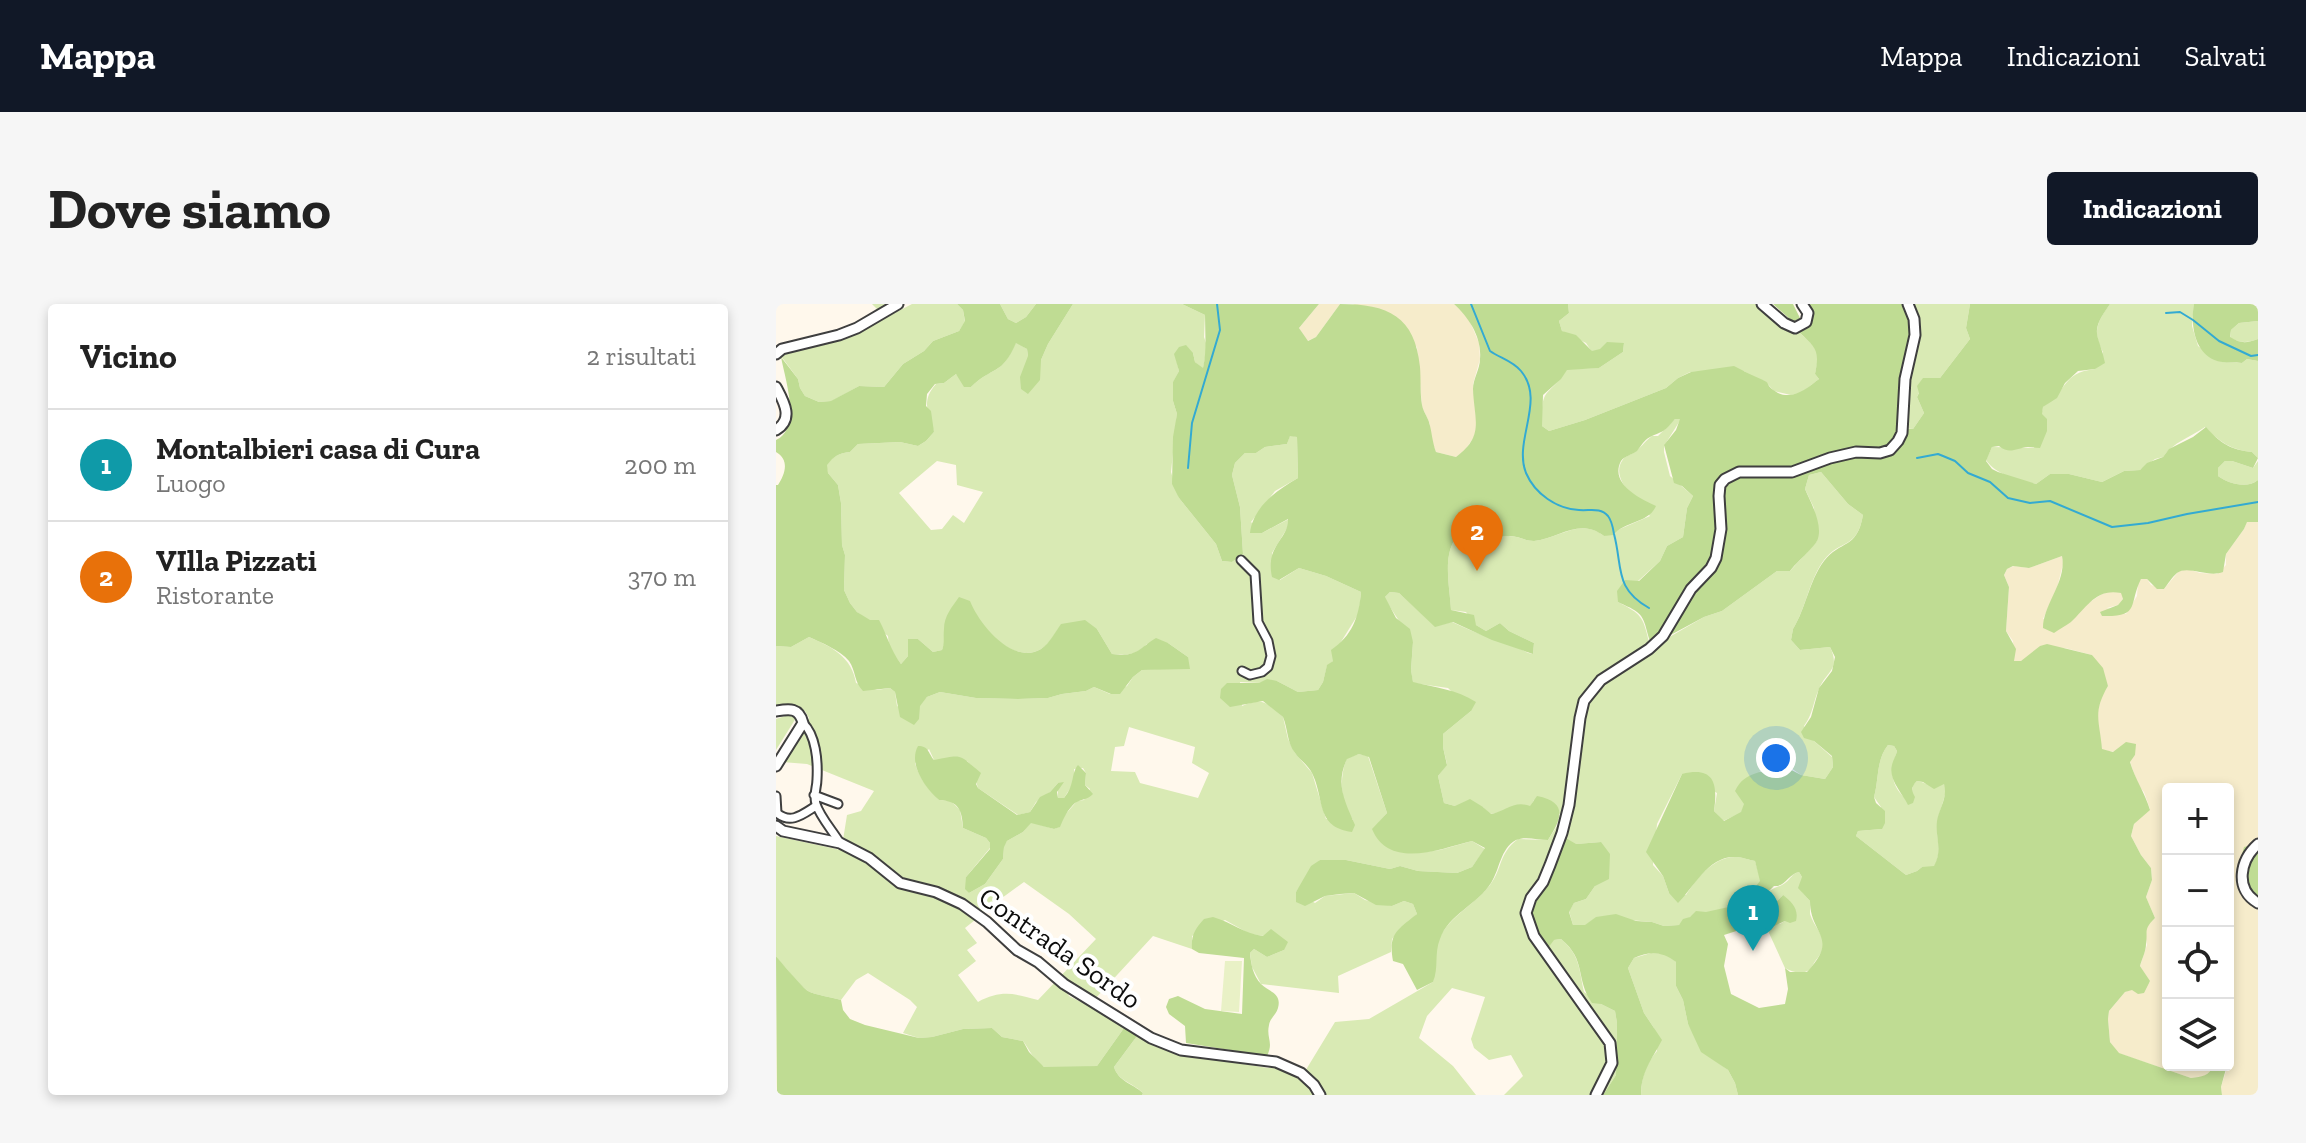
<!DOCTYPE html>
<html lang="it">
<meta charset="utf-8">
<style>
:root{--surface:#fff;--page:#f6f6f6;--text:#222;--muted:#767676;--line:#e0e0e0;--accent:#111827}
body{margin:0;font-family:"Zilla Slab",serif;background:var(--page);color:var(--text)}
.controls{position:absolute;right:24px;bottom:24px;display:grid;overflow:hidden;border-radius:8px;box-shadow:0 4px 12px #0003}
.controls button{width:72px;height:72px;display:grid;place-items:center;padding:0;border:0;border-bottom:2px solid var(--line);background:var(--surface);color:var(--text);font:40px sans-serif}
.you{position:absolute;left:1000px;top:454px;width:28px;height:28px;margin:-20px;border:6px solid #fff;border-radius:50%;background:#1a73e8;box-shadow:0 0 0 12px #1a73e833}
.badge{display:grid;place-items:center;width:52px;height:52px;border-radius:50%;background:var(--accent);color:#fff;font-size:26px;font-weight:700}
.pin{position:absolute;translate:-50% -66px;filter:drop-shadow(0 2px 4px #0008)}
.pin::after{content:'';position:absolute;top:42px;width:28px;height:24px;background:inherit;clip-path:polygon(0 0,100% 0,50% 100%)}
.list{margin:0;padding:0;list-style:none}
h2{display:flex;justify-content:space-between;align-items:center;height:104px;margin:0;padding:0 32px;font-size:34px}
h2 small{font-size:26px;font-weight:400;color:var(--muted)}
.list li{display:grid;grid-template-columns:52px 1fr auto;gap:24px;align-items:center;box-sizing:border-box;height:112px;padding:0 32px;border-top:2px solid var(--line)}
.list b{display:block;font-size:30px;white-space:nowrap}
.list p{margin:0;font-size:26px;white-space:nowrap;color:var(--muted)}
.list em{font-size:26px;font-style:normal;color:var(--muted)}
.icon{flex:none;width:44px;height:44px;fill:none;stroke:currentColor;stroke-width:2;stroke-linecap:round;stroke-linejoin:round}
.map{position:relative;flex:none;width:1482px;height:791px;overflow:hidden;border-radius:8px}
header{display:flex;align-items:center;gap:48px;box-sizing:border-box;height:112px;padding:0 40px;background:var(--accent);color:#fff}
header strong{font-size:38px}
nav{display:flex;gap:44px;margin-inline-start:auto;font-size:28px}
.intro{display:flex;align-items:center;justify-content:space-between;box-sizing:border-box;height:192px;padding:0 48px}
h1{margin:0;font-size:56px}
.button{padding:20px 36px;border-radius:8px;background:var(--accent);color:#fff;font-size:28px;font-weight:700}
main{display:flex;gap:48px;padding:0 48px}
aside{flex:1;background:var(--surface);border-radius:8px;box-shadow:0 4px 12px #0003}
.map>svg:first-child{display:block}
.farmland{fill:#f6eccb}
.green{fill:#d9eab4;fill-rule:evenodd}
.forest{fill:#bfdc93;fill-rule:evenodd}
.pitch{fill:#e9f1c6}
.lines{fill:none;stroke-linecap:round;stroke-linejoin:round}
.stream{stroke:#33aad2;stroke-width:2}
.minor-casing{stroke:#3f3f3f;stroke-width:11}
.tertiary-casing{stroke:#3f3f3f;stroke-width:13}
.minor{stroke:#fff;stroke-width:7}
.tertiary{stroke:#fff;stroke-width:9}
.labels{text-anchor:middle;dominant-baseline:central;stroke-width:8;stroke-linejoin:round;paint-order:stroke}
.street-label{font-size:28px;fill:#0c0c0c;stroke:#fff}
</style>
<header>
<strong>Mappa</strong>
<nav><a>Mappa</a><a>Indicazioni</a><a>Salvati</a></nav>
</header>
<div class="intro"><h1>Dove siamo</h1><a class="button">Indicazioni</a></div>
<main>
<aside>
<h2>Vicino<small>2 risultati</small></h2>
<ul class="list">
<li><span class="badge" style="background:#0f9aa8">1</span><div><b>Montalbieri casa di Cura</b><p>Luogo</p></div><em>200 m</em></li>
<li><span class="badge" style="background:#e8710a">2</span><div><b>VIlla Pizzati</b><p>Ristorante</p></div><em>370 m</em></li>
</ul>
</aside>
<div class="map">
<svg width="1482" height="791" viewBox="0 0 1482 791">
<rect width="100%" height="100%" fill="#fff8ec"/>
<!-- farmland -->
<path class="farmland" d="M543,0H564L540,33L531,37L523,24Z
M577,0H678L692,13L703,39L704,55L697,80L701,122L698,133L689,146L680,153L660,148L654,132V120L646,103L641,43Z
M1471,217L1482,218V791H1446L1445,783L1452,761L1453,750L1452,485H1392V761H1438L1435,767L1427,773L1415,774L1342,749L1334,738L1332,715L1333,707L1349,688L1374,678L1364,662L1371,641L1369,629L1370,622L1379,614L1370,593L1376,576L1375,564L1365,551L1355,532L1358,520L1374,505L1368,488L1363,482L1356,464L1354,457L1359,451L1326,446L1320,416L1325,393L1332,382L1316,351L1289,344L1245,357H1238L1237,337L1230,327L1233,283L1228,271L1231,265L1238,262L1253,264L1286,252L1287,260L1281,284L1267,315L1295,317L1308,302L1326,290L1337,287L1346,289L1347,295L1342,301L1331,304L1350,310L1361,292L1362,279L1365,275H1371L1375,281L1388,285L1403,267L1412,265L1424,269L1441,270L1450,261V250L1468,225Z"/>
<!-- green -->
<path class="green" d="M96,0H122L109,14L136,0H181L187,6L189,18L183,27L157,37L148,47L127,60L108,83L83,82L56,97L43,98L29,92L24,84L22,75L5,52L70,31L105,15L102,6Z
M224,0H260L250,13L240,19L232,15Z
M297,0H406L429,11L428,33L431,42L427,65L419,58L417,49L399,50L403,67L397,79V97L401,110L395,168L403,194L440,240L446,257L456,258L467,250L464,203L456,171L459,159L469,149H480L489,143L511,140L514,131L521,133L522,174L499,187L475,218L486,229L513,215V221L496,249L504,276L523,264L550,272L585,288L583,309L563,341L557,357L551,362L547,378L542,386L522,388L501,377L483,379L464,378L466,402C487,393 492,399 507,413L512,435L519,449L536,469L550,515L577,516C564,499 563,473 571,454L583,450L592,452L611,509L603,518L638,549L664,546L696,537L709,545L696,563L681,569L642,567L624,562L614,565L570,556H544L520,588L539,599L549,592L578,589L589,596L616,602L628,597L637,600L641,610L616,635L615,648L562,672L563,689L485,680L476,663L474,649L478,645L491,653L508,646L488,632L474,630L449,616L416,632V645L377,632L318,696L285,675L293,692L327,709L348,724L321,762C310,763 277,767 268,763C259,758 253,745 247,737L226,733L216,724L187,725L156,733L143,734L127,729L141,703L134,696L92,669L80,676L65,696C56,693 39,691 32,687C29,686 2,656 0,652V532L65,546L89,558L119,583L164,595L176,600L199,616L189,624L201,639L191,646L200,657L182,671L202,698C224,686 238,689 262,696L320,635L293,610L248,578L204,610L184,593L160,584L131,580L67,536L71,511L85,507L98,487L31,460L6,458L33,414L29,407L21,404H0V342L15,343L33,333C56,343 76,353 80,379L101,386L114,384L119,388L121,402L143,415V402L151,393L164,388L200,394L242,395L272,394L286,390L310,387L318,383L334,390L351,382L357,373L366,366L400,364L412,353L392,339L371,340C359,352 352,351 336,350L321,325L286,320C279,328 274,340 265,345C240,360 209,329 198,308L168,326L169,338L166,346L157,348L142,335H133L132,352L125,360L113,344L112,332L81,308L74,299L68,286L69,251L66,241L65,199L62,181L52,169L50,161C58,152 63,149 74,148L82,140L124,138L142,142L150,137L158,128C152,108 145,97 160,80L168,79L180,70L195,83C216,62 226,72 240,38L251,45L252,52L265,56L272,40ZM161,157L180,161L181,181L207,188L188,219L177,211L166,225L155,226L123,189ZM353,423L419,443L416,459L433,469L422,494L364,479L359,468L335,467L339,443L348,442ZM153,445L158,456L191,457L195,461L202,484L242,511L254,508L260,498L274,488L282,479V494H288L298,478V465L307,464L310,469L309,481L314,485L308,496L301,497L288,512L283,523L278,525L255,518L247,528L231,537L228,542L227,555L209,580L193,589L190,573L214,544V539L210,534L187,524L184,506L175,497L163,496C152,485 143,474 139,459Z
M792,0H979L1008,26L1023,28L1040,44L1042,55L1039,70L1043,75L1025,89L1015,91L998,87L989,77L978,74L968,67L914,68L902,74L890,84L809,116L773,127L766,122C764,81 773,94 791,65L823,64L847,48L848,39L816,48L810,39L786,27L783,17L793,9Z
M1129,0H1194L1190,24L1194,35L1164,74C1153,76 1145,83 1141,93L1148,109L1137,125L1124,124L1135,16Z
M1334,0H1418L1416,22L1422,42L1446,58L1466,59L1471,55L1482,57V154L1476,148C1455,146 1444,138 1429,123C1415,133 1397,138 1387,153L1379,155L1364,166L1348,167L1326,178L1293,170H1274L1260,180C1242,176 1220,171 1210,156L1216,143L1258,144L1267,103C1293,86 1285,69 1319,65L1327,48C1316,28 1321,18 1334,0Z
M1482,17V35C1471,39 1465,39 1454,34L1455,26L1463,19Z
M899,115H905L888,142V148L894,172L917,192L911,204L907,233L891,242L884,257L862,277H849L842,298C865,310 867,312 873,338L890,335L928,313L946,307L1001,267H1014L1041,237L1038,204L1029,185L1033,171L1045,168L1072,200L1087,211C1081,246 1064,235 1048,256C1033,276 1030,304 1017,325L1015,336L1024,346L1054,343C1065,366 1050,367 1043,385C1037,398 1037,410 1028,422L1038,437L1056,453L1057,463L1049,475L1025,471L1015,464L984,467L965,509L947,517L938,507L941,489L906,470L881,520L877,561L887,572L893,589L910,591C920,575 938,552 960,553C966,553 973,556 979,557L985,577L966,600L914,613L903,621L888,622L876,618L821,613L810,621H797L793,607L798,599L810,595L819,582L825,538L800,540L778,564L773,578L765,586L778,636L785,635C804,651 803,665 808,688L825,700L839,707L841,719L840,771L827,791H728L747,772L735,751L713,756L698,744L695,735L709,693L676,684L651,712L643,734L677,762L700,791H366L367,789C357,779 342,777 338,763L361,732L378,742L395,748L492,764L506,757L528,769L559,718L593,715L657,678C659,663 658,642 666,629C678,610 700,599 714,581C727,564 722,550 742,535L772,536L783,519L784,510L758,496L754,503L714,510L707,503L679,502L668,499L662,472L671,460L667,443V430L695,407L672,384L637,379L635,366L637,338L608,294L614,288L623,289L659,322L676,318C697,328 717,335 739,343C746,345 750,349 757,350L758,339L733,327L724,319L710,327L700,321L690,308L675,306C674,285 667,255 678,237C697,238 714,232 733,232C742,232 749,237 758,237C783,235 804,213 828,232L874,212C863,199 834,175 846,157C849,152 852,152 857,149C864,145 869,137 876,132H882Z
M1449,157H1456L1477,164L1482,157V176C1471,185 1453,180 1442,172V164Z
M12,411L20,414L0,446V415Z
M1112,441L1118,442L1121,447C1115,466 1113,480 1130,495L1136,487L1137,481L1141,477C1152,479 1158,486 1168,479L1170,486C1168,498 1161,512 1161,524C1161,538 1166,548 1158,563H1146L1141,567L1130,571L1080,532L1082,527L1106,525L1105,503L1098,493C1103,476 1100,456 1112,441Z
M1023,568L1026,573V588L1034,597C1034,599 1034,608 1034,610C1040,629 1057,635 1040,656C1039,657 1035,665 1033,666C1026,671 1016,668 1009,664L988,618L1004,620L1009,617L1007,591L999,599L989,591C996,583 1002,584 1009,579C1016,574 1015,570 1023,568Z
M875,649L890,650L900,658V682L907,696L912,720L919,733L940,757L952,766L959,779L962,791H865C865,775 870,759 881,747L878,724L868,709L852,664L858,654Z"/>
<!-- forest -->
<path class="forest" d="M181,0H224L232,15L240,19L250,13L260,0H297L272,40L265,56L264,76L252,90L245,85L244,73L252,52L251,45L240,39C226,72 216,62 195,83H188L180,70L168,79L159,80L151,90L150,102L155,107L158,128L150,137L142,142L124,138L82,140L74,148C63,149 58,152 51,161L52,169L62,181L65,199L66,241L69,251L68,286L74,299L81,308L94,316H103C111,331 114,345 125,360L132,352V335H142L157,348L166,346C169,338 167,334 168,325C168,312 176,303 183,293L194,297C203,320 237,362 265,345C274,339 279,328 285,320L309,316L321,325L336,350C361,353 361,346 380,334L392,339L412,353L414,365L366,366L357,373L344,390H335L318,383L310,387L286,390L272,394L242,395L200,394L164,388L151,393L144,402L143,415L138,421L124,413L119,388L114,384L87,387C78,378 80,367 73,357C64,346 46,339 33,333L15,343L0,342V181H2C9,170 14,156 0,148V136C26,124 9,75 5,53L22,75L24,84L29,92L43,98L55,97L83,82L108,83L127,60L148,47L157,37L183,27L189,17L187,6Z
M406,0H543L523,24L532,37L540,33L564,0C612,0 639,12 644,63C645,76 644,89 646,101C647,107 651,112 653,118C656,128 656,137 660,148L680,153C709,132 698,115 697,85C697,75 704,65 704,55C706,33 693,14 678,0H792L793,9L783,17L786,27L800,31L816,47L824,45L831,38L848,39L847,48L823,64L791,66L785,75L767,91L766,122L773,127L809,116L890,84L902,74L915,68L958,62C968,67 977,72 987,76C994,79 990,80 996,85C1013,99 1029,86 1043,75L1039,70C1044,46 1040,44 1023,28L1030,25L1036,15L1031,0H1129L1135,16L1124,125H1137L1148,109L1141,93L1143,89L1141,82L1147,74H1164L1194,35L1190,24L1194,0H1334C1312,31 1323,28 1329,59L1319,65L1302,67L1289,79L1281,94L1267,103L1266,110L1271,115V127L1264,144C1260,144 1256,143 1252,143C1240,144 1234,151 1223,142L1216,143L1210,157L1216,165L1222,168L1260,180L1274,170H1293L1326,178L1348,167L1364,166L1371,159L1387,153L1393,145L1417,133L1430,123C1444,139 1455,146 1476,148L1482,154L1477,164L1456,157H1449L1442,164V172C1453,180 1471,185 1482,176V218H1471L1468,225L1450,250L1447,268C1432,274 1412,261 1401,269C1396,273 1392,280 1388,285H1381L1371,275H1365C1352,301 1365,313 1326,312L1324,308L1342,301L1347,295L1345,289C1320,284 1311,303 1295,318C1290,322 1283,325 1278,329L1267,324C1267,300 1291,278 1286,252L1253,264L1237,262L1231,265L1228,271L1233,283L1230,327L1240,345L1238,357H1245L1264,342L1271,340L1316,351L1327,364L1332,382C1316,409 1324,418 1326,445L1337,448L1350,438L1360,440L1359,451L1354,458C1359,475 1369,489 1374,506L1358,520L1355,532L1365,551L1375,564L1376,576L1370,593L1379,614C1367,626 1372,626 1370,640C1370,647 1366,655 1364,662L1374,677L1368,689L1362,690L1356,686L1349,688L1333,707L1332,715L1334,738L1343,749L1415,774C1426,773 1433,772 1438,761H1451L1445,783L1446,791H962L959,779L952,766L925,748L912,720L907,696L900,682V658C886,647 873,647 858,654L852,664L868,709L886,736C876,755 865,768 865,791H827L840,771L841,719L839,707L825,700L816,699C799,675 811,656 785,635L778,636L772,644L762,633L753,607L757,596L773,578L788,533L800,540L825,538L834,550L833,575L819,582L810,595L798,599L793,608L797,621H809L820,613L840,610L860,617L876,618L888,622L903,621L907,615L914,613L920,607L930,608L966,600L984,577L979,557C973,556 966,553 960,553C933,551 918,583 902,599L893,589L887,572L870,548L906,470C938,462 942,479 938,507L948,517L965,508L968,500L959,487C970,465 986,472 1002,459L1025,471L1049,475L1057,463L1056,452L1038,437L1028,434L1025,428L1035,413L1043,384L1056,367L1059,353L1054,343L1024,346L1015,336L1017,325C1030,304 1033,277 1048,257C1064,236 1081,246 1087,211L1072,200L1045,168L1033,171L1029,185C1035,199 1048,222 1041,237C1037,244 1020,259 1014,267H1001L946,307L928,313L876,341C870,331 871,315 861,308C856,304 848,301 842,298L841,287L849,276L863,277L884,257L891,242L907,233L911,204L917,192L906,182L898,179L888,141L900,126L904,115H899C887,129 889,126 874,133C868,136 865,142 861,147C856,151 848,152 845,157C833,180 865,195 880,202C873,219 849,217 837,231L828,232C804,213 783,234 758,237C749,237 742,232 734,232C715,232 697,238 678,237C667,255 674,285 675,306L698,311L700,321L710,327L724,319L733,327L758,339L757,350L716,336L677,318L659,323L623,289L614,288L609,293L620,314L634,325L637,338L635,366L637,378C660,384 680,385 700,398L695,407L667,430V443L671,461L662,472L668,499L679,502L694,495L707,503L715,510C730,507 738,496 754,502L761,492C793,498 785,516 772,536C762,536 749,532 740,536C724,545 724,565 715,579C702,600 672,611 664,635C658,649 663,664 657,678L641,686L627,660L617,657C612,630 621,626 641,610L637,600L628,597L616,602L600,601L578,589L564,590L549,592L529,602L520,598V588L535,562L544,556H570L614,565L624,562L642,567L681,569L696,563L709,544L696,537C664,545 613,566 596,525L611,509L593,453L583,450L571,455C559,480 569,498 579,521L576,528C539,523 549,495 536,469C532,461 524,456 519,449C511,439 512,425 507,413L487,397L454,403L444,394L445,385L451,379H483L491,375L501,377L522,388L542,386L547,378L551,361L557,357L555,346C576,332 583,313 585,288L550,272L523,264L503,276L496,273C489,241 513,235 512,215L486,229H474C477,203 501,186 522,174L521,133L514,132L511,140L489,143L480,149H469L459,159L456,171L464,203L467,250L456,258L446,257L440,240L403,194L396,180L397,133L401,110L397,97V78L403,67L398,50L403,43L410,41L417,49L419,58L427,64C431,46 429,29 429,11ZM1112,441L1118,442L1121,447C1120,452 1117,456 1116,461C1112,475 1126,489 1132,501L1137,499L1139,493C1135,486 1135,483 1141,477L1147,478L1158,485L1168,480C1172,494 1163,504 1161,517C1159,534 1167,546 1158,562L1146,563L1141,567L1130,571L1080,532L1082,527L1106,525L1109,519V507L1100,499L1098,493C1103,476 1100,456 1112,441ZM1023,568L1026,573L1022,584L1034,597C1034,631 1064,633 1031,668H1014L1009,664L1012,685L1009,700L983,704L955,690L948,662L952,640L948,631L988,618H994L998,622L1009,617L1014,619L1020,617C1023,605 1016,598 1007,591L999,599L989,591L998,582C1010,583 1012,570 1023,568Z
M997,0H1017L1024,14L1019,17L1015,16Z
M1418,0H1482V17L1463,19L1455,26L1454,33C1465,40 1471,39 1482,35V57L1471,55L1466,59C1459,58 1452,59 1446,58C1419,54 1414,22 1418,0Z
M142,442C153,442 152,449 158,456C188,450 182,450 205,469L200,480L202,484L241,511L254,508L264,493L274,488L282,479L288,478L281,488L282,494H288C299,481 295,469 302,461L310,469L309,481L317,490C311,496 305,495 299,499C292,505 287,515 284,523L278,525L255,519L247,528L231,537L228,543L227,555L209,580L193,589L189,585L190,573L214,545V539L210,534L187,524C186,506 183,497 163,496C149,484 132,460 142,442Z
M1482,539V600L1463,587L1461,569L1468,543Z
M437,613C455,618 469,630 487,632L495,625L512,638L508,646L491,653L478,645L474,649C475,660 477,672 485,680C493,688 506,689 502,704C500,711 494,714 493,721C490,734 498,738 491,752L410,739L409,722L393,710L390,703L393,695L402,692L429,705L466,710L468,654L423,649L416,645C415,631 419,625 428,615Z
M0,652C2,655 29,686 32,687C39,691 56,693 65,696L67,706L74,715L89,721L143,734L156,733L187,725L216,724L226,733L247,737L253,748L268,763L321,762L348,724L361,732L338,763C342,777 357,780 367,789L366,791H1Z"/>
<!-- pitch -->
<path class="pitch" d="M449,657H466L463,708L445,707Z"/>
<g class="lines">
<!-- stream -->
<path class="stream" d="M695,0L714,47C724,54 737,57 745,67C770,97 737,136 750,169C759,190 781,205 803,206C814,207 824,203 832,212C836,217 837,224 838,230C847,264 838,284 873,304
M1390,9L1404,8L1417,16L1443,37L1475,52L1482,51
M1141,154L1162,150L1167,152L1179,157L1192,169L1214,178L1232,194L1254,199L1274,197L1336,223L1372,219L1411,210L1482,198
M412,164L416,119L444,26L441,0"/>
<defs>
<path id="minor" d="M465,256L479,270L482,318L492,337L495,352L492,363L486,368L474,371L466,367
M27,419C40,431 42,457 41,475C41,484 37,491 40,500C44,513 57,527 64,539
M38,491L62,500
M0,492L1,509C15,521 27,510 40,502"/>
<path id="tertiary" d="M986,0L1008,19L1019,24L1030,18L1032,9L1026,0
M0,50L6,45L63,31L81,24L122,0
M0,83C8,98 18,115 0,126
M0,407C13,405 23,403 27,419L0,462
M0,522L7,527L64,539L93,554L124,579L160,588L186,600L211,618L241,646L262,658L288,680L375,734L405,746L500,758L525,769L538,781L544,791
M1482,540C1464,556 1458,585 1482,599
M820,791L836,759L834,739L758,632L750,609L755,594L767,578L774,561L786,529L793,501L804,414L808,397L825,376L873,345L887,332L915,285L935,264L940,254L945,225L943,192L944,181L949,175L963,168H1016L1054,154L1080,148L1104,149L1114,146L1122,137L1126,129L1129,75L1139,31L1138,15L1132,0"/>
</defs>
<!-- minor casing -->
<use href="#minor" class="minor-casing"/>
<!-- tertiary casing -->
<use href="#tertiary" class="tertiary-casing"/>
<!-- minor -->
<use href="#minor" class="minor"/>
<!-- tertiary -->
<use href="#tertiary" class="tertiary"/>
</g>
<g class="labels">
<!-- street labels -->
<g class="street-label">
<text transform="translate(284 644) rotate(35)">Contrada Sordo</text>
</g>
</g>
</svg>
<div class="controls">
<button>+</button>
<button>−</button>
<button><svg class="icon" aria-label="locate" viewBox="0 0 24 24"><circle cx="12" cy="12" r="6"/><path d="M12 2v4M12 18v4M2 12h4M18 12h4"/></svg></button>
<button><svg class="icon" aria-label="layers" viewBox="0 0 24 24"><path d="M12 4l9 5-9 5-9-5zM3 14l9 5 9-5"/></svg></button>
</div>
<div class="you"></div>
<div class="pin badge" style="left:977px;top:647px;background:#0f9aa8">1</div>
<div class="pin badge" style="left:701px;top:267px;background:#e8710a">2</div>
</div>
</main>
